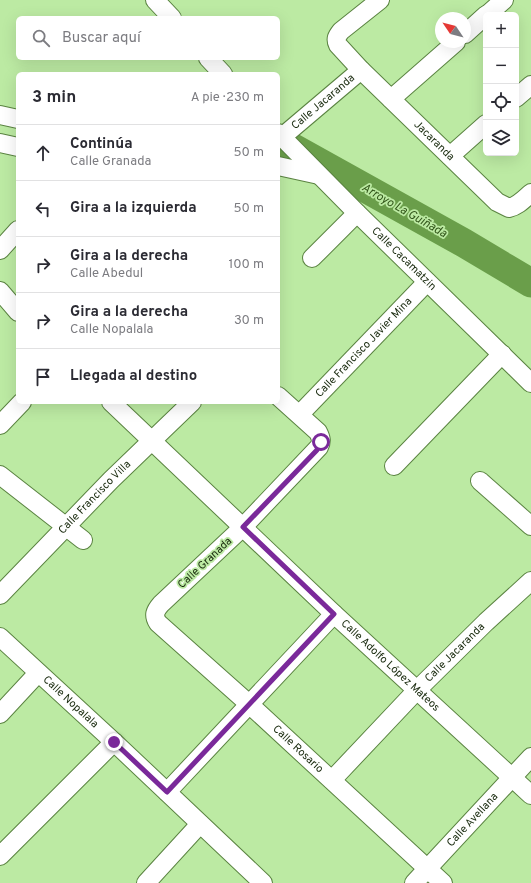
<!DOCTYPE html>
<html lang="es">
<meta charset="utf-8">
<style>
:root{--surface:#fff;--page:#f7f7f7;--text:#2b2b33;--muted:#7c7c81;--line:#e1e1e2}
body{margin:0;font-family:Overpass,sans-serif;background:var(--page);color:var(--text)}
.controls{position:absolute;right:12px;top:12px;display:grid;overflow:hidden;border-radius:6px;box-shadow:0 4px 16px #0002}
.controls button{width:36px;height:36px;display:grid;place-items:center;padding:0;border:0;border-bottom:1px solid var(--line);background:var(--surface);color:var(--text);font:20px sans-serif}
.compass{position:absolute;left:435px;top:12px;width:36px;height:36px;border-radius:50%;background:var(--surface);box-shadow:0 4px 16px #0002;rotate:305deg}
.stop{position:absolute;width:12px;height:12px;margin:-9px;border:3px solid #7a299a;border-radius:50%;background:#fff}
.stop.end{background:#7a299a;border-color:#fff;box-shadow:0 1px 4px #0008}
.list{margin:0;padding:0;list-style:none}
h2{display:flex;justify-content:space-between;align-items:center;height:52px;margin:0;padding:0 16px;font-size:17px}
h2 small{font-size:13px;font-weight:400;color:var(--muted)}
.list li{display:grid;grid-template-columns:26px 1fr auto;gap:12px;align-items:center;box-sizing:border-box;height:56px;padding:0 16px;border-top:1px solid var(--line)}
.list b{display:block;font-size:15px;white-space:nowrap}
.list p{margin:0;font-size:13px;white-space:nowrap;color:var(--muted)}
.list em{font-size:13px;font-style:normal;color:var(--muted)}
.icon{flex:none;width:22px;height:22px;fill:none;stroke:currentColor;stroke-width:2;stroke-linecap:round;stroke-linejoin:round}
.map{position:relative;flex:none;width:531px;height:883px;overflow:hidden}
.search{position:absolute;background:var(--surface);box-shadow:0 4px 16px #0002;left:16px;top:16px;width:264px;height:44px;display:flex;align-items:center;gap:10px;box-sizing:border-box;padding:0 14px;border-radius:6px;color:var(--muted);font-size:15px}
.panel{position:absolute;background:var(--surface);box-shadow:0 4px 16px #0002;left:16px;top:72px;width:264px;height:332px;border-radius:6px}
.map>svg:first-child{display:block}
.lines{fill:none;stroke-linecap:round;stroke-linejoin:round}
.river{stroke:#6a9e4a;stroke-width:29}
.street-casing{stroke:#5a8341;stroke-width:20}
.street{stroke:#fff;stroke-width:18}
.route{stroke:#7a299a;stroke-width:5}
.labels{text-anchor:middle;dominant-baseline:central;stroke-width:3.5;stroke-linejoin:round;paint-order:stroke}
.street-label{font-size:11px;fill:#192a0e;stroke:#bceaa3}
.water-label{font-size:12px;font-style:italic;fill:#305318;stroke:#bceaa3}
</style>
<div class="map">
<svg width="531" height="883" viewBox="0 0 531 883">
<rect width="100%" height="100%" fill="#bceaa3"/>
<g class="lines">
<!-- river -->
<path class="river" d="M286,144L464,243L531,283"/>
<defs>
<g id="street">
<path d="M155,0L172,18"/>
<path id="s1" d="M380,0L341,31C337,36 335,39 338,45L361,70L497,202L509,208C518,206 524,199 531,193"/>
<path d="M487,15L504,0"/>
<path d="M465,34L486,15"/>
<path d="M208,58L223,74"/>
<path d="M516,98L531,85"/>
<path d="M391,99L456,42"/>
<path d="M0,115L18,119"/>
<path id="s2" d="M278,133L357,213L531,383"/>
<path id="s3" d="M282,137L361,70"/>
<path d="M0,143L18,147"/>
<path d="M450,156L486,124"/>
<path d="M278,166L319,175"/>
<path d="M0,250L18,230"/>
<path d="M312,258L357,213"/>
<path d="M0,291L18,312"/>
<path id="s4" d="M278,396L318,432C321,438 322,441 319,447L243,527L161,604C155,611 153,615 158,623L249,704L443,883"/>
<path id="s5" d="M111,402L334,614L531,795"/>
<path id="s6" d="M300,414L427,282"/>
<path d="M0,425L22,402"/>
<path d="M394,466L502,354"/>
<path d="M0,475L83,540"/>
<path d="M480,481L531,526"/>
<path id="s7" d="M0,595L111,480L192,402"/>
<path id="s8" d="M0,637L114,742L263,883"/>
<path d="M0,714L38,673"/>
<path id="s9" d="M332,780L417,690L486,622L531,581"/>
<path d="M167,792L334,614"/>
<path d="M0,856L114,742"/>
<path d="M146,883L200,824"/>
<path id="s10" d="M414,883L531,757"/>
</g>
</defs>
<!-- street casing -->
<use href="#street" class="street-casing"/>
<!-- street -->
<use href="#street" class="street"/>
</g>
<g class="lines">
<!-- route -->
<path class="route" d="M114,742L167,792L334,614L243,527L317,450L321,442"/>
</g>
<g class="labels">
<!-- street labels -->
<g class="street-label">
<text stroke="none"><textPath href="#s3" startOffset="54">Calle Jacaranda</textPath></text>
<text stroke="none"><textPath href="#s1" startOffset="201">Jacaranda</textPath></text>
<text stroke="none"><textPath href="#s2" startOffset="178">Calle Cacamatzin</textPath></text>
<text stroke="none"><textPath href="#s6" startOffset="92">Calle Francisco Javier Mina</textPath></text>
<text stroke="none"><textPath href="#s7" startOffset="136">Calle Francisco Villa</textPath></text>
<text transform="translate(205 563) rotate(-43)">Calle Granada</text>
<text stroke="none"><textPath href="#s9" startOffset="177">Calle Jacaranda</textPath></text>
<text stroke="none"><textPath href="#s5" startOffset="384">Calle Adolfo López Mateos</textPath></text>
<text stroke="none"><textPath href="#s8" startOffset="96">Calle Nopalala</textPath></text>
<text stroke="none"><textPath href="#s4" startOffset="502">Calle Rosario</textPath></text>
<text stroke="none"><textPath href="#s10" startOffset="86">Calle Avellana</textPath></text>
</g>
<!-- water labels -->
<g class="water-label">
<text transform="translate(404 211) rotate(30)">Arroyo La Guiñada</text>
</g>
</g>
</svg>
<div class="controls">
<button>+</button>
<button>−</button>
<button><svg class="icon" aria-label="locate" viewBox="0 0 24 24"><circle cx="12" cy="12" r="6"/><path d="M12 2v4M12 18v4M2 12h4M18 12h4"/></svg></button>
<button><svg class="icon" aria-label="layers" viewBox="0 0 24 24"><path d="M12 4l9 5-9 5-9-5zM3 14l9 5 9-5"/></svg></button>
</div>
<svg class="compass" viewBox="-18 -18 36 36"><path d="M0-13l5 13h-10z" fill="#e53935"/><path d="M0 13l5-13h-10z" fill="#7c7c81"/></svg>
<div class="stop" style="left:321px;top:442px"></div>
<div class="stop end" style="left:114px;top:742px"></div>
<div class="search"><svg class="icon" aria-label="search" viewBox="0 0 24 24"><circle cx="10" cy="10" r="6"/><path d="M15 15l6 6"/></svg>Buscar aquí</div>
<section class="panel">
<h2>3 min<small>A pie · 230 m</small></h2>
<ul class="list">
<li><svg class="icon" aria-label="ahead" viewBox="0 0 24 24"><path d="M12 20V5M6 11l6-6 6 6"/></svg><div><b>Continúa</b><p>Calle Granada</p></div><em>50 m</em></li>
<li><svg class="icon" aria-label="left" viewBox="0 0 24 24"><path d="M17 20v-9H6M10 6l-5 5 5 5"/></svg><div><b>Gira a la izquierda</b></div><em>50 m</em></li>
<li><svg class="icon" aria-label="right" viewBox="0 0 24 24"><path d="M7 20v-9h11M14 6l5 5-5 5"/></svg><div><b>Gira a la derecha</b><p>Calle Abedul</p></div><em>100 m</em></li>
<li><svg class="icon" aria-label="right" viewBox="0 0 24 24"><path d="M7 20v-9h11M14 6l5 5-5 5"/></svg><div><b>Gira a la derecha</b><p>Calle Nopalala</p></div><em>30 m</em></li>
<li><svg class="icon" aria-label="arrive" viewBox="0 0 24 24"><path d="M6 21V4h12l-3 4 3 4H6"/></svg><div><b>Llegada al destino</b></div></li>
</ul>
</section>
</div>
